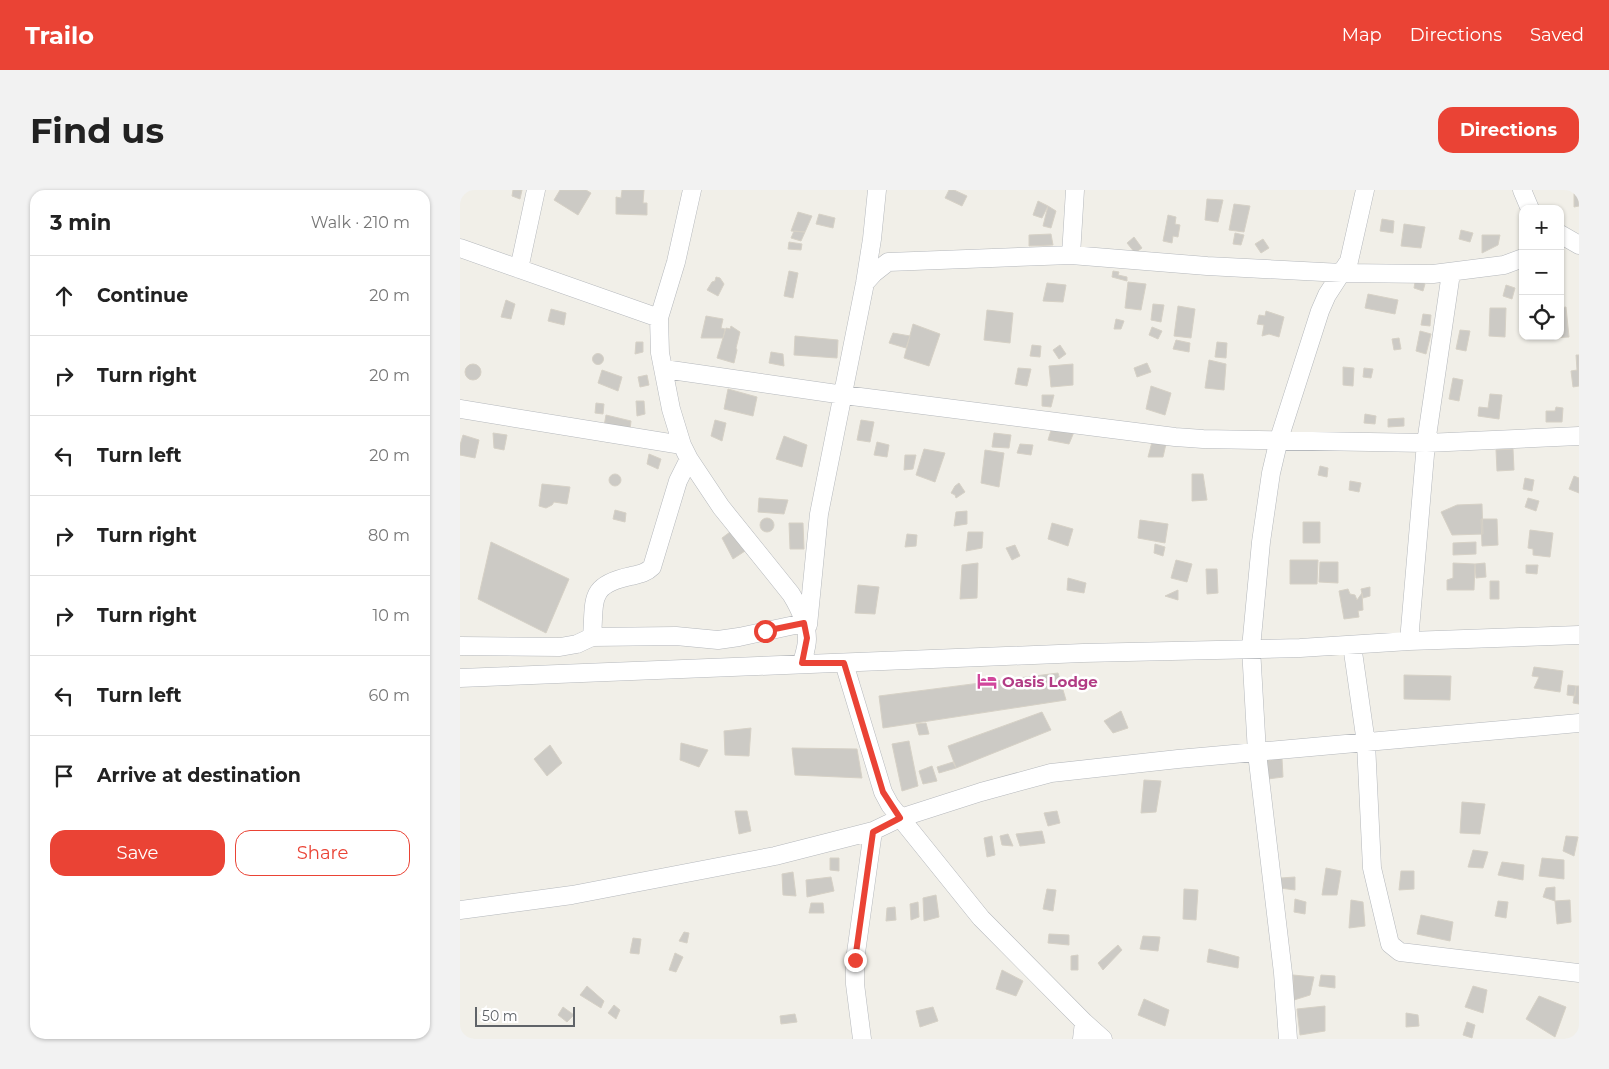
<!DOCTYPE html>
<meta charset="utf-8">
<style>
:root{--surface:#fff;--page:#f2f2f2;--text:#222;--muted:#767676;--line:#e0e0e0;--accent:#ea4335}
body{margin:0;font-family:Montserrat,sans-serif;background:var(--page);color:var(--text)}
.controls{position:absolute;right:15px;top:15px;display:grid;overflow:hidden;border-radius:10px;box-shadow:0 1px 4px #0004}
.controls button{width:45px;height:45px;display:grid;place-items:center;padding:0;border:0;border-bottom:1px solid var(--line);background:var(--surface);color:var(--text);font:25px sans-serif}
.scale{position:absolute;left:15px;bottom:12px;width:100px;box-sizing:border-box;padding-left:5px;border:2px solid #5f6368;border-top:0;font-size:14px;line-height:18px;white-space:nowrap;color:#5f6368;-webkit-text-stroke:4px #fff;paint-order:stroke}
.stop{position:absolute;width:15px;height:15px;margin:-11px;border:4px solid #ea4335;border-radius:50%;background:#fff}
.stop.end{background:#ea4335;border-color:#fff;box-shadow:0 1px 5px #0008}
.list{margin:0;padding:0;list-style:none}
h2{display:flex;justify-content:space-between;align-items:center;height:65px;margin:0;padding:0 20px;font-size:21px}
h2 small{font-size:16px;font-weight:400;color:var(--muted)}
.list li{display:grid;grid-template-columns:32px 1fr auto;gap:15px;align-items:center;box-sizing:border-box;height:80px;padding:0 20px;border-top:1px solid var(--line)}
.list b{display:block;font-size:19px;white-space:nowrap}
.list em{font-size:16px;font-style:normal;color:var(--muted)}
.actions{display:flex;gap:10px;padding:15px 20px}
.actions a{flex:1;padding:11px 0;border:1px solid var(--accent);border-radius:15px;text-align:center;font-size:18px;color:var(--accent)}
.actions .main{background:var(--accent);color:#fff}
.icon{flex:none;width:28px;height:28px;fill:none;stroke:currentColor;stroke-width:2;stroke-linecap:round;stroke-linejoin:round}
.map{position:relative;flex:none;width:1119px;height:849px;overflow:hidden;border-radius:15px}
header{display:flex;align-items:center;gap:30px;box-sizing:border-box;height:70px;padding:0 25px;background:var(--accent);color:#fff}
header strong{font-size:24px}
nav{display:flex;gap:28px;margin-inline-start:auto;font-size:18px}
.intro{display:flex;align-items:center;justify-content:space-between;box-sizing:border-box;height:120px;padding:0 30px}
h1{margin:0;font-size:35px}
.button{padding:12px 22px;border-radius:15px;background:var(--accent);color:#fff;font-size:18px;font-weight:700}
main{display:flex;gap:30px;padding:0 30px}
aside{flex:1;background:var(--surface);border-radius:15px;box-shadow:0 1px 4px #0004}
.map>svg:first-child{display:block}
.building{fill:#cccac5;stroke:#d6d1c6}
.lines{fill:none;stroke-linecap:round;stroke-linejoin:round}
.minor-casing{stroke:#b5b8bc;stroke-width:19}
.minor{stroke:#fff;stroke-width:18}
.route{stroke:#ea4335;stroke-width:6}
.labels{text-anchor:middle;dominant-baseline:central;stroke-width:5;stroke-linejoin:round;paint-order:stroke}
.hotel-label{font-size:15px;font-weight:bold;fill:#b23c85;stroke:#fff;text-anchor:start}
</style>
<header>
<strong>Trailo</strong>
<nav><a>Map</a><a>Directions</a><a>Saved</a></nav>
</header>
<div class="intro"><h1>Find us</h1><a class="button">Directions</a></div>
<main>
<aside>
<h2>3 min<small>Walk · 210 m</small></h2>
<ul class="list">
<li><svg class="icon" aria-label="ahead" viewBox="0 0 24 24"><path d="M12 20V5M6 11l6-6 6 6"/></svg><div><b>Continue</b></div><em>20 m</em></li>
<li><svg class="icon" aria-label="right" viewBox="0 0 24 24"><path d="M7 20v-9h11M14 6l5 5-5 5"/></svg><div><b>Turn right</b></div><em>20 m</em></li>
<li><svg class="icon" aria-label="left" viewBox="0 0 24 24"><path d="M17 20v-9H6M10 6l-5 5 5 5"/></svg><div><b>Turn left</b></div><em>20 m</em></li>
<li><svg class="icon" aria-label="right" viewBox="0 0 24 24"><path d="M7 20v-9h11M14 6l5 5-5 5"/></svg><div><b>Turn right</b></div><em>80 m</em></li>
<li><svg class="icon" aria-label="right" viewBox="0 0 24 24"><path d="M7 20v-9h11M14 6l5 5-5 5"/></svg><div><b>Turn right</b></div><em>10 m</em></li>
<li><svg class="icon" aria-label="left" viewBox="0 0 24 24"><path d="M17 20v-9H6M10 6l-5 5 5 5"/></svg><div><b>Turn left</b></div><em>60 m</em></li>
<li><svg class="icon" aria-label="arrive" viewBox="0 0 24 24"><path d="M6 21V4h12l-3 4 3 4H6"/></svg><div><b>Arrive at destination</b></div></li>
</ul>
<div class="actions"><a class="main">Save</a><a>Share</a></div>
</aside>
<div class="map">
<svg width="1119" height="849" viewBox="0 0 1119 849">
<rect width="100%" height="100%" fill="#f1efe8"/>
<!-- building -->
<path class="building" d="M53,0H62L60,9L52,6Z
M100,0H126L131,3L118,25L94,10Z
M162,0H184L183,13H187V25L156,24V7L161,8Z
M489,0H494L507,6L502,16L485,8Z
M1114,2L1119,3V16L1114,17Z
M747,9L763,10L758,32L745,30Z
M578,11L588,16L582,28L573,25Z
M774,14L790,16L784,42L769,40Z
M588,16L596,21L591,38L583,36Z
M338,22L352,26L345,42L331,41Z
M359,24L375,28L373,38L356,34Z
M708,25L716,27L715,34L720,35L718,47L713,46L712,53L703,51Z
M922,29L934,31L933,43L920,41Z
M944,34L965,37L961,58L941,56Z
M1001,40L1013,43L1010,52L999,49Z
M334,41L345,42L341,51L331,48Z
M775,43L784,45L781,55L773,54Z
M591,44L593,55L569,56V45Z
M1022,45H1040L1038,55L1022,63Z
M674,47L682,58L675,63L667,53Z
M803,49L809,58L801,63L795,54Z
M329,52L342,54L341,60L328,59Z
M329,81L338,83L333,108L324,106Z
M653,81L659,82L658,85L667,87V91L652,87Z
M256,87L260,88L264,94L258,106L247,100L252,92L255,91Z
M668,92L686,94L681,120L665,118Z
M955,92L965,94L963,101L954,98Z
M587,93L606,95L603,112L583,111Z
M1046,95L1055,98L1052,109L1043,106Z
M908,104L938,110L935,124L905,118Z
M46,110L55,114L51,129L41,127Z
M693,114L704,115L701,132L691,130Z
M718,116L735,119L731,148L714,146Z
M1106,117L1109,147L1093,148L1092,146H1100V118Z
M1030,118H1046L1045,147L1029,146Z
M91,119L106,123L104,135L88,131Z
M527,120L553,123L550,153L524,150Z
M806,121L824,127L819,147L809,144L802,146L804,135L797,134L799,125L805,126Z
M963,124L971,125L970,136L961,135Z
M246,126L263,129L261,138L265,139L263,148H241Z
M656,129L664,131L661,139H654Z
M453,134L480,144L469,176L444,168Z
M271,136L280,142L276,158L277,160L274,173L257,168L266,138L270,139Z
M692,137L702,141L698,149L689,145Z
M1000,140L1010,141L1006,161L996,159Z
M960,141L971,144L966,164L956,161Z
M433,143L450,146L446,158L429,153Z
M335,146L378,150L377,168L334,165Z
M939,148L941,159L934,160L932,149Z
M716,150L730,153L729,162L713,159Z
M176,152H183V162L175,164Z
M757,152L767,153L766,168L755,167Z
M572,155L581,156L580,167L570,166Z
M600,155L606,164L599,169L593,160Z
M311,162L323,164L324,176L309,173Z
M132.5 169a5.5 5.5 0 1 1 11 0a5.5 5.5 0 1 1-11 0Z
M1116,165H1119V196L1113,197L1111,181L1117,180Z
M749,170L766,174L764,200L745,198Z
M687,173L691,182L677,187L674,178Z
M5 182a8 8 0 1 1 16 0a8 8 0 1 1-16 0Z
M613,174V195L591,197L589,176Z
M883,177L894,178L893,196L883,195Z
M558,178L571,179L567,196L555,194Z
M904,178L913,179L911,188L903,187Z
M142,180L162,187L158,201L138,193Z
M187,185L189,195L180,197L178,187Z
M993,188L1003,190L999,211L989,209Z
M691,196L711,203L705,225L686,219Z
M268,199L297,207L293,226L264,219Z
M1030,204L1042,205L1039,229L1018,226L1019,217L1028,218Z
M582,205H594L591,217L582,216Z
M176,211H184L185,224L177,226Z
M136,213L144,214L143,224L135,223Z
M1096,217L1103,218L1102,232H1086V221H1095Z
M905,224L916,226L915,234L904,233Z
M146,225L171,231L170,240L144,236Z
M944,228V236L928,237V229Z
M255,230L266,233L262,251L251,246Z
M401,230L414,232L410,252L397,250Z
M592,237L614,242L609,254L588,250Z
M33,243L47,245L44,260L34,258Z
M534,243L551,245L549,258L532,257Z
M3,245L19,250L15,268L0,265V255Z
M324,246L347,255L342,277L316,269Z
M417,252L429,255L427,267L414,265Z
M692,252L706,254L703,267H688Z
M560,254L573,255L571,265L557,263Z
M464,259L485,263L475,292L456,285Z
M1053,259L1054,280L1037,281L1036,260Z
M525,260L544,263L539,297L521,293Z
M189,264L201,269L198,279L187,274Z
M445,265H456L453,279L444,280Z
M860,276L868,278L867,287L858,285Z
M149 290a6 6 0 1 1 12 0a6 6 0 1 1-12 0Z
M732,284H743L747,310L732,311Z
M1114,286L1119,288V303L1109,299Z
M1065,288L1074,290L1072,301L1063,299Z
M890,291L901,293L899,302L889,300Z
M499,293L505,302L496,308L495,305L491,303L495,296Z
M82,294L110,297L107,314L94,312L92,315L86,318L79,316Z
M299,308L328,310L324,324L298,322Z
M1068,308L1079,311L1076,321L1065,317Z
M1022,314L1023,344L992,345L981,322L997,315Z
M155,320L166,323L165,332L153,329Z
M507,321V334L494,336L496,322Z
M300 335a7 7 0 1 1 14 0a7 7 0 1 1-14 0Z
M1021,329H1037L1038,355L1022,356Z
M680,330L708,334L705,353L678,348Z
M843,332H860V353H843Z
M329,333H343L344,359H330Z
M592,333L613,339L608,356L588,349Z
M1070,340L1093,343L1090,367L1073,365V359L1068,358Z
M270,342L285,361L273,369L262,348Z
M508,342H523L522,358L506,361Z
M447,344L457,345L456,356L445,357Z
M31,352L109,389L86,443L18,409Z
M1016,352V364L993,365V353Z
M695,354L705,357L703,366L694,363Z
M555,355L560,366L552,370L546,358Z
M716,370L732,374L727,392L711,388Z
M830,370H858L857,394H830Z
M860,372H878V393L859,392Z
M518,373L517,408L500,409L502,375Z
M993,373L1015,374L1014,400H987V390L993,388Z
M1025,373L1026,387L1016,388L1015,374Z
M1066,375H1078L1077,384L1066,383Z
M746,379H757L758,403L747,404Z
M608,388L626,393L624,403L607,400Z
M1030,391H1039V409H1030Z
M398,395L419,397L415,424L395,423Z
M910,397V406L903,408L901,399Z
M888,399L890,404L895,405L897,410L902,403L903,420L898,421L899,427L884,429L879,401Z
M718,400V410L705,406Z
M1074,477L1103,481L1100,502L1074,498L1079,487L1072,486Z
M598,483L606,510L423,538L419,506Z
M944,485L991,486L990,510L944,509Z
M1108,495L1116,496L1115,506L1107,505Z
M1116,496H1119V514L1113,513Z
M661,521L668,538L653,543L644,531Z
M582,522L591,540L496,578L488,556Z
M466,533L469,544L459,545L456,534Z
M291,538L289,566L265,565L264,541Z
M449,551L458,596L442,601L432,554Z
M221,553L248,560L239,577L220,570Z
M90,555L102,573L87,586L74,569Z
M332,558L397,559L402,588L335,585Z
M822,568L823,587L808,589L806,571Z
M493,572L496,578L479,583L477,577Z
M472,576L477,591L463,594L459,581Z
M684,590L701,591L696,622L681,623Z
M1002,612L1025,614L1020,644L1000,643Z
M275,621H287L291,641L279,644Z
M597,621L600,633L588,636L584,623Z
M582,641L585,653L560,656L556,644Z
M548,644L553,656L542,655L540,646Z
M532,646L535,665L527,667L524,648Z
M1106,646L1118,647L1114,666L1103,661Z
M1013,660L1028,662L1023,678L1008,677Z
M370,668H379V681L370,680Z
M1082,668L1104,670V689L1079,686Z
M1042,672L1064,675L1063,690L1038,685Z
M866,678L881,681L877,705H862Z
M941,681H954V699L939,700Z
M333,682L336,706L323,705L322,684Z
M371,687L374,701L347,707L346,690Z
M835,687V700L820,698L821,688Z
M1095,697V711L1083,707L1086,698Z
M587,699L596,700L593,721L583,719Z
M724,699L738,700L736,730L723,729Z
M476,705L479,727L464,731L463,708Z
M835,709L846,712L845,724L834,722Z
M891,710L903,712L905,736L889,738Z
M1110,710L1111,732L1097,734L1095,711Z
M1038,711L1048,712L1046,728L1035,726Z
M458,712L459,727L451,730L450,714Z
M351,713H363L364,723H349Z
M435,717L436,730L426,731L427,718Z
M961,725L993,732L990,751L957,744Z
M224,742L229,743L227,753L219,751Z
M589,744L609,745V755L588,753Z
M683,746L700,747L698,761L680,759Z
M173,748L181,749L179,764L170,763Z
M658,755L662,760L643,780L638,773Z
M749,759L779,767L778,778L747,772Z
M215,763L223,767L216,782L209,780Z
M618,765V780H611V766Z
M542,780L563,791L556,806L536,799Z
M833,785L854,787L850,805L834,810Z
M861,785L875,786V798L859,796Z
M127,796L144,811L141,818L120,805Z
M1013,796L1027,800L1023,823L1005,817Z
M1079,806L1106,817L1095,847L1066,829Z
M684,809L709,820L705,836L678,825Z
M154,815L160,820L156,829L148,823Z
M865,816V841L840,845L837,819Z
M103,817L114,825L107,832L98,825Z
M473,817L478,831L460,837L456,821Z
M946,823L958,825L959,836L946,837Z
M335,824L337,832L321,834L320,826Z
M1007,832L1015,835L1012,848L1003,845Z"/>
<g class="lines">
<defs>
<path id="minor" d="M232,0L216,72L199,128L200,163L211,219L222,255L229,269L261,317L331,404C339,417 347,433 347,449C347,457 344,465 342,473
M1062,0L1070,19
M1100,44L1119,55
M0,58L199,128
M611,65L615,0
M59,79L76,0
M405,93L414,83L428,72L611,65L747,76L882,83L973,84L1044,75L1063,68
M204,179L384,205L715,247L743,249L966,253L1119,246
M0,219L222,255
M348,435L359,324L405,93L412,49L417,0
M132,447C135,409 128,395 171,386C180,384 186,383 192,377L218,291L229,269
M949,451L966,253L991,83
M892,455L906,553L912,678L930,754L940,762L1119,783
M0,456L100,457L117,454L132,447L216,446L258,450L279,447L344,433
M384,473L423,602L430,615L521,728L624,832L622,849
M0,488L623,463L840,458L949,451L1119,445
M0,720L112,705L315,666L413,641L440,628L521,602L591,583L718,569L1119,533
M624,832L643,849
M402,849L395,794V770L413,641
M828,849L823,783L797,563L791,458L801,352L811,283L819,249L860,121L867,105L889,71L905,0"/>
</defs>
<!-- minor casing -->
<use href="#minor" class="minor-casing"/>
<!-- minor -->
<use href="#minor" class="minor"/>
</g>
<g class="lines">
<!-- route -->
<path class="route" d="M305,441L344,433L347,448L342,473H384L423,602L440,628L413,642L395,770"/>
</g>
<!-- icons -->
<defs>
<symbol id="hotel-bare" viewBox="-9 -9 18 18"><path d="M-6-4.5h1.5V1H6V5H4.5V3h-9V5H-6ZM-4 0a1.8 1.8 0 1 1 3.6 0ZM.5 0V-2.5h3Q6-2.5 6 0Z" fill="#d1479c" stroke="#fff" stroke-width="2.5" paint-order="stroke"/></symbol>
</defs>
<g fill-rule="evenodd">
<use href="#hotel-bare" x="513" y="477" width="28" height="28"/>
</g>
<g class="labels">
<!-- hotel labels -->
<g class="hotel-label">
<text x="542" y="491">Oasis Lodge</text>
</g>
</g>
</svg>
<div class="controls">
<button>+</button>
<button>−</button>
<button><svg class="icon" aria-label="locate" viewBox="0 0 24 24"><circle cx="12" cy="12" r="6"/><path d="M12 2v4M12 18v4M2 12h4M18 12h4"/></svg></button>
</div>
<div class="scale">50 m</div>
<div class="stop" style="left:305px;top:441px"></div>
<div class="stop end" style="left:395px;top:770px"></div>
</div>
</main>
